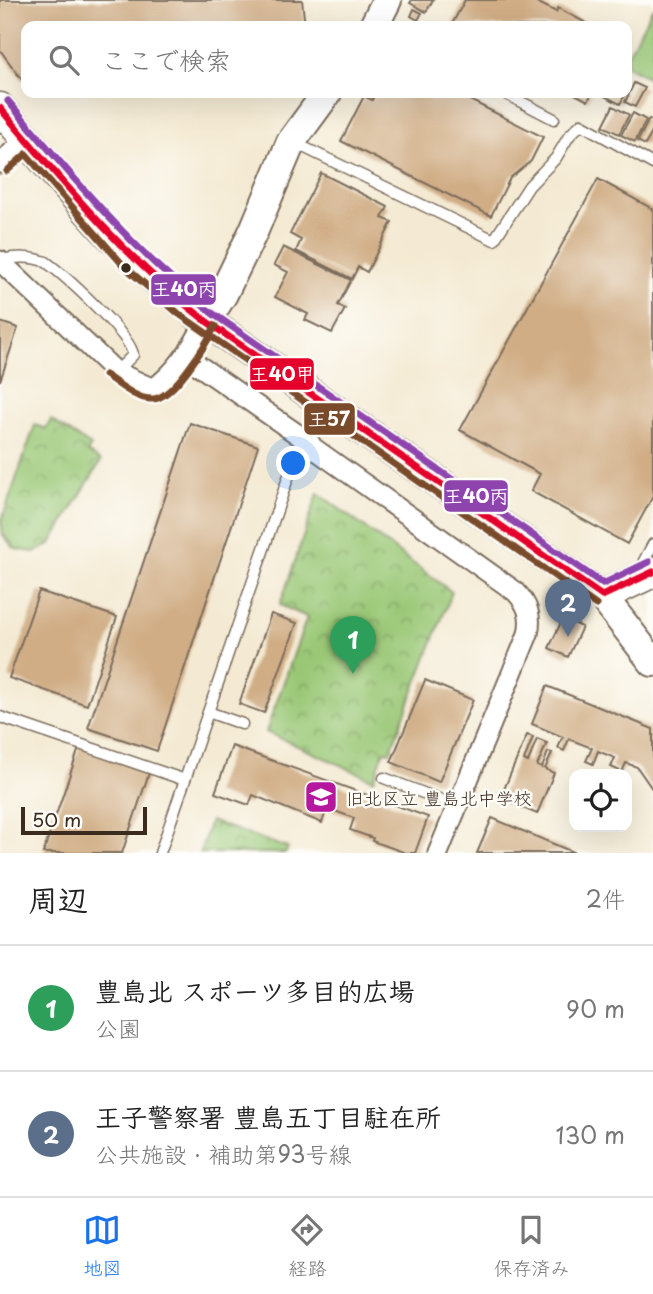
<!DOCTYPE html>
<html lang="ja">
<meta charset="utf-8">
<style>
:root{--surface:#fff;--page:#f6f6f6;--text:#222;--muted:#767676;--line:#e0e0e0;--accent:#1a73e8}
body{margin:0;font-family:"Playpen Sans","Klee One",sans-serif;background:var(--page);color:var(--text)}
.controls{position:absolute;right:21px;bottom:21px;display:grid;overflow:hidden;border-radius:14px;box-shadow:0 7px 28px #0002}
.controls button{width:63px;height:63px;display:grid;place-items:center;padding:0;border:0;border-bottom:2px solid var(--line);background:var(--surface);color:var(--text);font:35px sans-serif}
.scale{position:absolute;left:21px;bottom:18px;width:126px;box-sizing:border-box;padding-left:7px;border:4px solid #3b2a1e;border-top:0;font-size:19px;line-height:24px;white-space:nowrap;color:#3b2a1e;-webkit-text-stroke:5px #fdfcf7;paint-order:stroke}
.you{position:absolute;left:294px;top:464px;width:24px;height:24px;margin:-18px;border:5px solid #fff;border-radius:50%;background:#1a73e8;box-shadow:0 0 0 10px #1a73e833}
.badge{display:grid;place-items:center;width:46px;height:46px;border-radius:50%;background:var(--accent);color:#fff;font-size:23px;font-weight:700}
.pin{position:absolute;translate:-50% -58px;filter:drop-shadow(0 2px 4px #0008)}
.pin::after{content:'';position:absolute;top:37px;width:24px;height:21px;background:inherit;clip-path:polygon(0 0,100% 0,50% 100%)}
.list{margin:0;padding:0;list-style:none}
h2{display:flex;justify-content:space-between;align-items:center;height:91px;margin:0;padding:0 28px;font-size:30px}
h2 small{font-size:23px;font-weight:400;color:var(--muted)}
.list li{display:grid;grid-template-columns:46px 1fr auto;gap:21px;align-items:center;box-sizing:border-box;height:126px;padding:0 28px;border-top:2px solid var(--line)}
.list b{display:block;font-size:26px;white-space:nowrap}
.list p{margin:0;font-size:23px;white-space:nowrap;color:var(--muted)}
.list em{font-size:23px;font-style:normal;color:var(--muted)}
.icon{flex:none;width:38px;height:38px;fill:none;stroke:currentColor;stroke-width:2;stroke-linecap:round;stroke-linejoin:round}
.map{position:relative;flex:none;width:653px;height:853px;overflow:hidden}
.search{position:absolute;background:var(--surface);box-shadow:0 7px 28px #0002;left:21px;right:21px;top:21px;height:77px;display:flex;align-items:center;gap:18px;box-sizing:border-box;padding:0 24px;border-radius:14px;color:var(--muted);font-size:26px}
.sheet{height:343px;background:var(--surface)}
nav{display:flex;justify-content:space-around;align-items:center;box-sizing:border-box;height:98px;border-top:2px solid var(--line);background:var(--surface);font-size:19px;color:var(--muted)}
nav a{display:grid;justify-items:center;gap:4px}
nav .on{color:var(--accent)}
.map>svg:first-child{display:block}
.park{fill:url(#park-crowns);stroke:#6a784a;stroke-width:2}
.pitch{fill:#99c775;stroke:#6a784a;stroke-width:2}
.building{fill:#d0ad85}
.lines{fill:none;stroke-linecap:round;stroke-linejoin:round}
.lane-casing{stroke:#7c6d5d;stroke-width:13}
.street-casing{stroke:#7c6d5d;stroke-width:23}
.secondary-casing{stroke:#7c6d5d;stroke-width:32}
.primary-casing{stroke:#7c6d5d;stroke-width:33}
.lane{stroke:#fff;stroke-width:10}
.street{stroke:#fff;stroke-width:19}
.secondary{stroke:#fff;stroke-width:28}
.primary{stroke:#fff;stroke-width:30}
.bus-1-casing{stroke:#fdfcf7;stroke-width:12}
.bus-2-casing{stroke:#fdfcf7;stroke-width:12}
.bus-3-casing{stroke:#fdfcf7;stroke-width:12}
.bus-1{stroke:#e4002b;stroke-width:7}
.bus-2{stroke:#7a4b2a;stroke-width:7}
.bus-3{stroke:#8e44ad;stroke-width:7}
.bus-dot{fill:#3b2a1e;stroke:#fdfcf7;stroke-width:2.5}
.labels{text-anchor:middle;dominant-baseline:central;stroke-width:5;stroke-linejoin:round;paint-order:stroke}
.poi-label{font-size:18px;fill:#3b2a1e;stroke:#fdfcf7;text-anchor:start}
.line-badge{stroke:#fdfcf7;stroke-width:2.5}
.badge-label{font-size:19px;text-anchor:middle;font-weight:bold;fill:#fff}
</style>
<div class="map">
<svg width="653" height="853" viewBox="0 0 653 853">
<defs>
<pattern id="park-crowns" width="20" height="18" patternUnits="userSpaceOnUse" patternTransform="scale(1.75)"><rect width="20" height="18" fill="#99c775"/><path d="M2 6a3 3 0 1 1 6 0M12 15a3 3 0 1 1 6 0" fill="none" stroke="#7ea25f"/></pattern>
</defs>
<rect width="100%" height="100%" fill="#fdfcf7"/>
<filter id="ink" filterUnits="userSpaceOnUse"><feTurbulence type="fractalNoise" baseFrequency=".0143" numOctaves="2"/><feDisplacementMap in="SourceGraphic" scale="14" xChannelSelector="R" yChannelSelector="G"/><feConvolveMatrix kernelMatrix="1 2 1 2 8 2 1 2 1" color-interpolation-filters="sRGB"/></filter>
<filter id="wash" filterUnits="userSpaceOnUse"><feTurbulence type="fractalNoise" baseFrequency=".00686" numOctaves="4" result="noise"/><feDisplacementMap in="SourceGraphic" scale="28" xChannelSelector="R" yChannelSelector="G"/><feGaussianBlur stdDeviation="1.57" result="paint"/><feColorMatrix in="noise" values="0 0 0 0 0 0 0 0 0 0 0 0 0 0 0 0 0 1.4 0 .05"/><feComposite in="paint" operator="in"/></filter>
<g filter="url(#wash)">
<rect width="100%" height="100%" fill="#f4ead3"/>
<!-- park -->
<path class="park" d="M51,420L91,446L87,452L101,461L50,545L34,552L15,549L3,535L1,522L35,425L46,429Z
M318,493L452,592L390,752L384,751L374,780L266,732L307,617L280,605Z
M210,821L288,848L286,853H200Z"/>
<!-- pitch -->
<path class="pitch" d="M653,7V80L627,66V56Z"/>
<g id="blocks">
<!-- building -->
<path class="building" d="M0,0H302L305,26H26V80H22L0,50Z
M412,0H433L426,12L410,3Z
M465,0H533L556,12L558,8L592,26H451Z
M414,9L422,13L418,20L411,16Z
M634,83L645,88L635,107L625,102Z
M376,93H456L543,137L531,161L510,178L491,216L341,141L364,96L372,100Z
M573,93H592L588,101Z
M599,93H626L620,104Z
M613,106L629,115L619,134L603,126Z
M633,113L646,120L635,142L621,135Z
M649,119L653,121V131L645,145L638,141Z
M321,173L388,207L382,218L392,222L367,272L358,267L352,279L296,251L301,240L290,234Z
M598,179L653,209V496L627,544L531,491L540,474L460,430Z
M283,247L351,280L338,305L345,309L332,333L305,320L308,314L275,297L288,272L274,265Z
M0,322L18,328L0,381Z
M190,423L258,446L157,751L88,728Z
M39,591L117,617L87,705L9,678Z
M271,614L297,623L264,713L239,704Z
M563,618L582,627L568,657L549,648Z
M425,680L473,700L439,782L391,762Z
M547,686L653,729V790L637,767L626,763L622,772L611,767L615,758L598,751L593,764L586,761L592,748L569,739L564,751L558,748L563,737L532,724Z
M527,735L533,737L524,760L528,762L537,739L547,743L537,766L542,768L548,752L552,753L545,769L554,773L537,814L513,804L515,799L502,794Z
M80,745L150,770L122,853H43Z
M232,746L428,817L415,853H406L372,841L373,838L350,830L354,818L327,808L322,823L253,795L249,805L215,793Z
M492,818L575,853H477Z"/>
</g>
</g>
<g filter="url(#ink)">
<use href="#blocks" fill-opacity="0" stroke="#7c6d5d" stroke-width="2"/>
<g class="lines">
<defs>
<path id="lane" d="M504,93L554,119
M295,143L494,240L529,186L556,158L569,136L581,124L653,164
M0,260C17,257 30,256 46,262C64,275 132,336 133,355L116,372
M638,572L653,544
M208,712L242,724
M0,717L185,780
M384,778L457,806
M160,853L302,437"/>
<path id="street" d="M0,163L27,139
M0,261L116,372L153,389C177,372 193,347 206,321
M185,356L310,443L312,447L516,592C528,605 532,616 528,634L438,853"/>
<path id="secondary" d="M374,26L387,0
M206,321L223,294L254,230L291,142L327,93
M602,596L653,662"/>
<path id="primary" d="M0,108C64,183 126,263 206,321L602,596L653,572"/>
</defs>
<!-- lane casing -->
<use href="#lane" class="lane-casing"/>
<!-- street casing -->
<use href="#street" class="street-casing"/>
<!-- secondary casing -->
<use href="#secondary" class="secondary-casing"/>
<!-- primary casing -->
<use href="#primary" class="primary-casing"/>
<!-- lane -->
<use href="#lane" class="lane"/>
<!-- street -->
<use href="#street" class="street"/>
<!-- secondary -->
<use href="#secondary" class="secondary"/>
<!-- primary -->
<use href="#primary" class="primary"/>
<defs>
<path id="bus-1" d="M0,108C64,184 127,260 206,321L602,596
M602,596L653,572"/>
<path id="bus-2" d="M7,171L26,154L124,266L179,314L596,605
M105,375C118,383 136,400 153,399C173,399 207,343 215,326"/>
<path id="bus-3" d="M8,101C72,177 134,252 212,313L603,584L649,562"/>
</defs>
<!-- bus-1 casing -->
<use href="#bus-1" class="bus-1-casing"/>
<!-- bus-2 casing -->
<use href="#bus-2" class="bus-2-casing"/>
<!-- bus-3 casing -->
<use href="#bus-3" class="bus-3-casing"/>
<!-- bus-1 -->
<use href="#bus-1" class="bus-1"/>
<!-- bus-2 -->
<use href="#bus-2" class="bus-2"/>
<!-- bus-3 -->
<use href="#bus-3" class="bus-3"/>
</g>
</g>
<!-- icons -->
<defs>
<symbol id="school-square" viewBox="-11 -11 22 22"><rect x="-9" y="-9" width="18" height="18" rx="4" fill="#b5179e" stroke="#fdfcf7"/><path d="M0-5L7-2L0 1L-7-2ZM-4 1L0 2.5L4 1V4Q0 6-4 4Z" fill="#fff"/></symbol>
</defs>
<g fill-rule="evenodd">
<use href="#school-square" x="302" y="778" width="38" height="38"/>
</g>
<!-- markers -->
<circle class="bus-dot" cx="126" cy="268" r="6"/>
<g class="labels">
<!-- poi labels -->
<g class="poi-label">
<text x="346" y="797">旧北区立 豊島北中学校</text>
</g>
</g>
<g class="line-badge">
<rect x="150" y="273" width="67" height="33" rx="7" fill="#8e44ad"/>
<rect x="249" y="357" width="66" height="34" rx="7" fill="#e4002b"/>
<rect x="303" y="402" width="53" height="34" rx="7" fill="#7a4b2a"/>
<rect x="443" y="479" width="66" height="34" rx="7" fill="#8e44ad"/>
</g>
<g class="badge-label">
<text x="184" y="296">王40丙</text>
<text x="282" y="381">王40甲</text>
<text x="329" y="426">王57</text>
<text x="476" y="503">王40丙</text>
</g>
</svg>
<div class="controls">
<button><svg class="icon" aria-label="locate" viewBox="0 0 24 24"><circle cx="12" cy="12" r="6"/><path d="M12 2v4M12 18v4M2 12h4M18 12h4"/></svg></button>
</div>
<div class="scale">50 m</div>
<div class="you"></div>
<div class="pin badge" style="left:353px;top:674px;background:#2e9e5b">1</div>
<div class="pin badge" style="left:568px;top:637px;background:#5c6f8a">2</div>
<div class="search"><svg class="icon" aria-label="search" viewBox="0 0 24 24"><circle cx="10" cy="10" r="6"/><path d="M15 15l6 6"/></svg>ここで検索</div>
</div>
<section class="sheet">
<h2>周辺<small>2件</small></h2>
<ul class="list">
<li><span class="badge" style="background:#2e9e5b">1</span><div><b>豊島北 スポーツ多目的広場</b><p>公園</p></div><em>90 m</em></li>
<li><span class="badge" style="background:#5c6f8a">2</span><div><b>王子警察署 豊島五丁目駐在所</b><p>公共施設 · 補助第93号線</p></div><em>130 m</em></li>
</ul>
</section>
<nav>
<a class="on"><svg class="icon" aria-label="map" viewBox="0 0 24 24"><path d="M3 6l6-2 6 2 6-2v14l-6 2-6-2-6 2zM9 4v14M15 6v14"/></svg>地図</a>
<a><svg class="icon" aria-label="directions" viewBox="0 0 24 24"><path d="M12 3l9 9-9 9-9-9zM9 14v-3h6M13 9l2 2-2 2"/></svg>経路</a>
<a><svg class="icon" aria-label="saved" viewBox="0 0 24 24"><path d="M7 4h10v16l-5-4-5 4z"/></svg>保存済み</a>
</nav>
